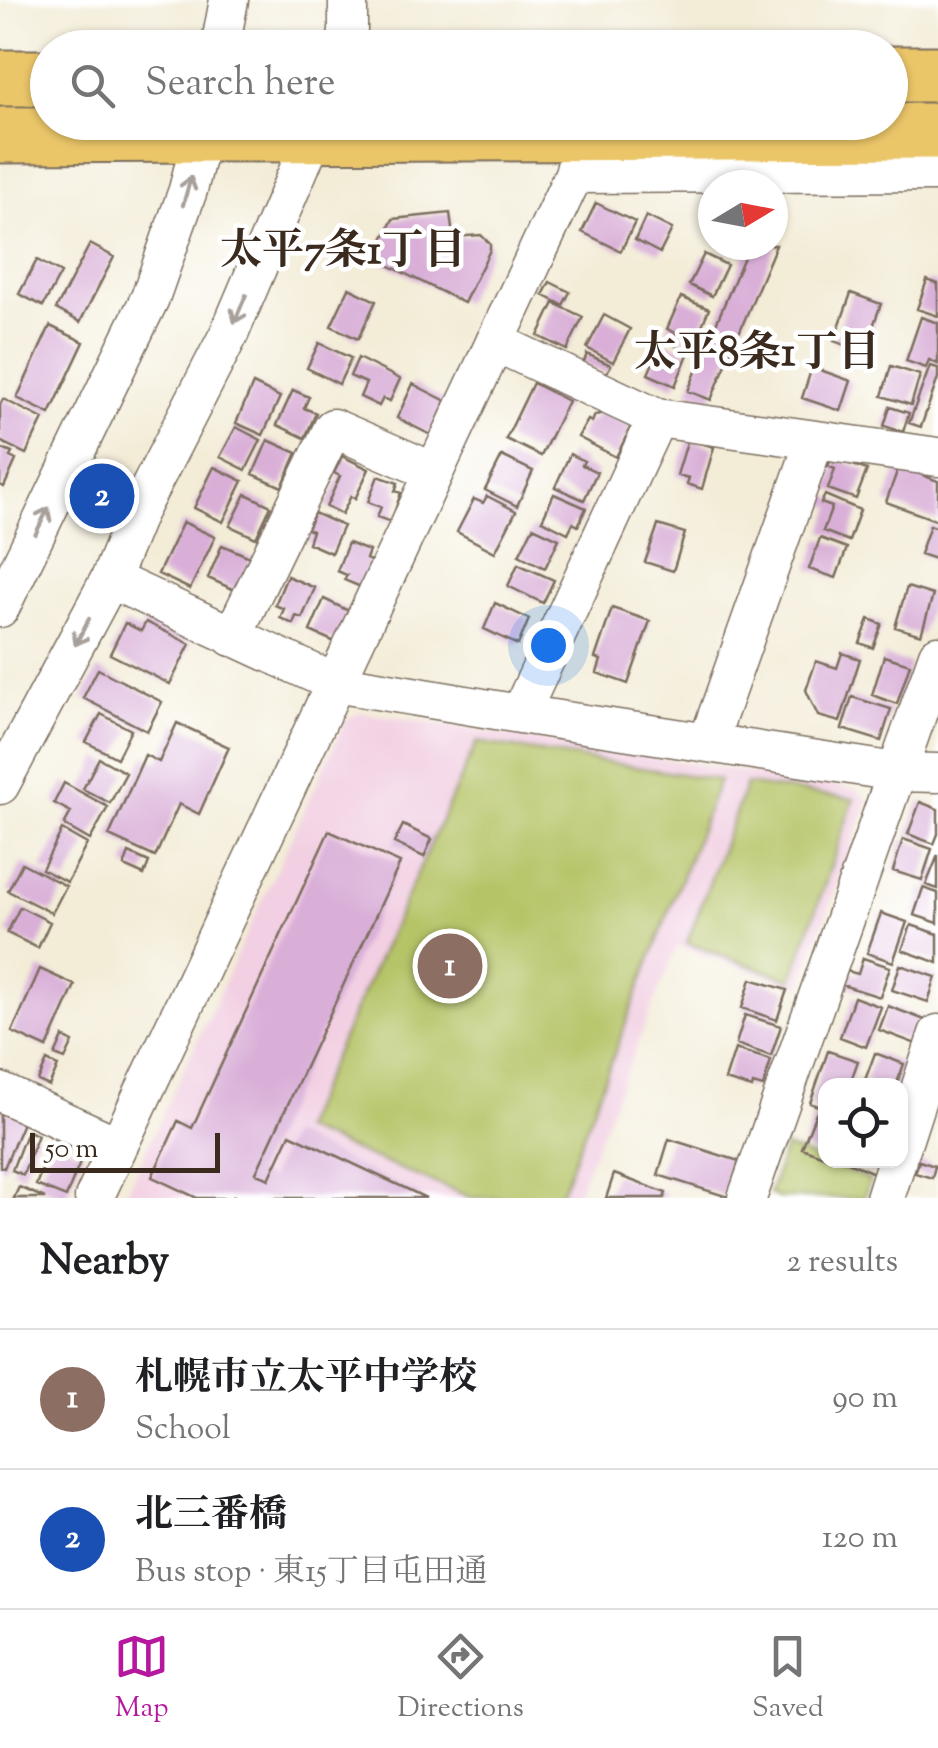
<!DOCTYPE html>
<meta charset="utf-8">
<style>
:root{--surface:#fff;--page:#f6f6f6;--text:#202124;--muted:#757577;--line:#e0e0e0;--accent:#b5179e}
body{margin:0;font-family:"Sorts Mill Goudy","Noto Serif JP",serif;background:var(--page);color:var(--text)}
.controls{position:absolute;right:30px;bottom:30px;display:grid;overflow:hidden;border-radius:20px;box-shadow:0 2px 8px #0004}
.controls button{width:90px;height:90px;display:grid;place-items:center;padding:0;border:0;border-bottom:2px solid var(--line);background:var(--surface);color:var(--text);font:50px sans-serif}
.compass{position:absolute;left:698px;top:170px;width:90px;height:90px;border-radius:50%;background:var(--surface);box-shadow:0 2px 8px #0004;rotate:80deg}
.scale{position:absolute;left:30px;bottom:25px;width:190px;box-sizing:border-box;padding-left:10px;border:5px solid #3b2a1e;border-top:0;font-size:28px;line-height:35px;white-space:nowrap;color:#3b2a1e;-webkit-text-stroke:8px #fff;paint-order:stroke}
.you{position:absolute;left:548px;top:645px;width:35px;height:35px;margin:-25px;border:8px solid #fff;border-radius:50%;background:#1a73e8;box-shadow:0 0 0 15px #1a73e833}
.badge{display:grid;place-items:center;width:65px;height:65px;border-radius:50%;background:var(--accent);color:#fff;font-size:32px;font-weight:700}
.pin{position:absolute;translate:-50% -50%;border:5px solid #fff;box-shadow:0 2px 10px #0006}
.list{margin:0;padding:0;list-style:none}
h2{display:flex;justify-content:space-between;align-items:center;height:130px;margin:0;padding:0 40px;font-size:42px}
h2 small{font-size:32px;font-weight:400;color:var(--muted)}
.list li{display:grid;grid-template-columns:65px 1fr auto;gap:30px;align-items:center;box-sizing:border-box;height:140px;padding:0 40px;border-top:2px solid var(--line)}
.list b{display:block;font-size:38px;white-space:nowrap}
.list p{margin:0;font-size:32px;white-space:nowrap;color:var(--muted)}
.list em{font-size:32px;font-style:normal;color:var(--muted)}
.icon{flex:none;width:55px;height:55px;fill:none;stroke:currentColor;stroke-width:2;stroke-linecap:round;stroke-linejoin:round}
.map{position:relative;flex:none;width:938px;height:1198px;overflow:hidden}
.search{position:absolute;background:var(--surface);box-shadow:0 2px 8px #0004;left:30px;right:30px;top:30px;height:110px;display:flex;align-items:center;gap:25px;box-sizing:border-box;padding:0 35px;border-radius:55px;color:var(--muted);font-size:38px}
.sheet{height:410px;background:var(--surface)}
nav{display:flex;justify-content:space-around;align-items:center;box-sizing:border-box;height:140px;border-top:2px solid var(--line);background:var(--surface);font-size:28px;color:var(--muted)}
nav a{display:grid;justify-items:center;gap:5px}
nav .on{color:var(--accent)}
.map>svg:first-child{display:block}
.built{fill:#f2cfe2}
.green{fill:#b6c467;stroke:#787742;stroke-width:2.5}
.building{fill:#d9afd8}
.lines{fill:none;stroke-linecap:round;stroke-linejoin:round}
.minor-casing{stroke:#7b6e5f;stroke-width:41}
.highway-casing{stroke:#7b6e5f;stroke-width:59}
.minor{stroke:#fff;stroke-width:38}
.highway{stroke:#ebc669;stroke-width:55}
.oneway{stroke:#a79f9a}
.labels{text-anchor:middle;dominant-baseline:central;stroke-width:9;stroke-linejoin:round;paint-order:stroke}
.neighbourhood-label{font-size:42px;font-weight:bold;fill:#3b2a1e;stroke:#fff}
</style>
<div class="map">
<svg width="938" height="1198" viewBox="0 0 938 1198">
<rect width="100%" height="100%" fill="#fff"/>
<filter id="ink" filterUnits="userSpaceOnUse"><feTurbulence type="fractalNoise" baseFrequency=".01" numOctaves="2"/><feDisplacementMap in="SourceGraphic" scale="20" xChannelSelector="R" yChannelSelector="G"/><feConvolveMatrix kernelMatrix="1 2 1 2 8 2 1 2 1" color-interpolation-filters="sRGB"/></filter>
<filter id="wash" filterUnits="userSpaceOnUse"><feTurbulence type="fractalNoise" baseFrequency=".0048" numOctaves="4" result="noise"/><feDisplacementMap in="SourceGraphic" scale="40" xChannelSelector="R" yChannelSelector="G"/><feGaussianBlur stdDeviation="2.25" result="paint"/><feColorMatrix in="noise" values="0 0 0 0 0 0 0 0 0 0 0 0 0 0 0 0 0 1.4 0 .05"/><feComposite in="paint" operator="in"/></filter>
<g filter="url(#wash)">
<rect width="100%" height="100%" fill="#f3ecd7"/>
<!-- built -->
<path class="built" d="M359,712L855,789L868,800L800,987L677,946L575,1198H124L346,720Z"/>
<!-- green -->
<path class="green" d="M477,742L719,780L559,1198H472L301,1129Z
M746,784L854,799L792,980L687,943Z
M785,1147L870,1180L864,1198H779L769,1194Z"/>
<g id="blocks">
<!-- building -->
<path class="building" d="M596,203L635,222L621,251L582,232Z
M450,213L453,237L481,235L490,244V250L464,303L374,258L393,219Z
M646,216L672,229L660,253L635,240Z
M90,244L114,257L80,322L56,309Z
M749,245H776L711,400L688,391Z
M704,254L727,265L712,296L689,285Z
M37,260L61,273L43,306L19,294Z
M927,280L938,284V316L917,309Z
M550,282L570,292L563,305L543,295Z
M349,288L376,301L358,339L331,326Z
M851,293L881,304L864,352L834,341Z
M681,297L709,309L695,342L667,329Z
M554,303L583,317L567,350L538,336Z
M604,315L630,329L613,362L587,348Z
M921,317L938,323V364L929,360L926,368L906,361Z
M50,326L84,342L50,414L17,398Z
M663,340L689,352L675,386L648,374Z
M319,343L351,358L339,384L307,368Z
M587,354L611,365L606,374L583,364Z
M358,358L400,379L390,401L383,398L379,406L360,397L366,383L350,376Z
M891,366L920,375L911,405L882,396Z
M930,366L938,368V378L921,427L909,423Z
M812,367L851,381L841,411L802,398Z
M533,383L568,401L541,456L506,439Z
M253,384L280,397L263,435L236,423Z
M413,384L446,401L431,435L397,418Z
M293,390L309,397L304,408L316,413L305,438L277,425Z
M3,399L43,419L26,454L0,441V405Z
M890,407L909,413L903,432L884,426Z
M604,413L631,427L616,457L578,437L588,420L592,422L595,415Z
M236,427L261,440L246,470L220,457Z
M688,439L714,447L702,489L687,484L689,478L677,475Z
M268,440L297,453L282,487L253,474Z
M0,448L12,453L10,457L16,460L4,487L0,485Z
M570,454L584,461L582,465L597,472L584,500L555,487Z
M342,456L369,469L355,499L351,496L342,514L326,507L340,476L334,473Z
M502,456L533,471L517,506L485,490Z
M839,460L867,470L856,499L828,489L835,469L828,466L830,461L837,463Z
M899,466L938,481V521L886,502Z
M214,467L243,481L223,522L194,508Z
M378,476L398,483L395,491L401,493L391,522L377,517L381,507L368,502Z
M246,494L271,506L256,538L230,526Z
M554,494L586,508L578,526L573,523L568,533L542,520Z
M825,495L860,510L849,541L823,531L832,507L821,503Z
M487,496L516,511L495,552L457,532L474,499L483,503Z
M314,513L343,526L331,553L308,543L312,531L307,529Z
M183,522L215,537L190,589L158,574Z
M658,525L685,533L673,571L645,562Z
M930,525L938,528V560L920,554Z
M533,527L559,539L545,568L519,555Z
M820,538L847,548L836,578L809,569Z
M348,543L369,551L366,559L371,561L361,587L344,580L347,575L337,571Z
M222,545L252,558L237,591L208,578Z
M518,564L554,580L543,603L508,586Z
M287,576L315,588L302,618L296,616L293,624L280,618L284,609L275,605Z
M907,587L933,595L921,635L895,627Z
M324,599L349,611L335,642L310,631Z
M495,603L529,619L518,645L484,629Z
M612,608L650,621L628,684L597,673L601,660L595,658Z
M869,619L882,624L873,648L860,643Z
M146,622L190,644L170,684L110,654L125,623L141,631Z
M842,653L860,659L840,722L818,716L806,690L816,661L837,668Z
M884,656L910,664L897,704L872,695Z
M98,669L162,702L147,731L83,698Z
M852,697L891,709L881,741L842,729Z
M101,714L131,730L117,758L86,742Z
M177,723L229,747L199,814L179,804L155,857L109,836L145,755L159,762Z
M99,758L126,773L110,803L83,789Z
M64,783L108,807L90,840L64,825L71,812L54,803Z
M920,802L938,809V834L934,844L908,834Z
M403,825L432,839L424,857L394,843Z
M62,830L87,844L67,882L42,869Z
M329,831L400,863L256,1173L269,1179L290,1134L426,1198H238L234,1196V1198H197L152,1177L178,1121L192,1128Z
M903,839L932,849L922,880L893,871Z
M129,853L149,862L144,875L124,866Z
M938,855V889L926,885Z
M22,863L66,886L52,913L8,891Z
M923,888L938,893V923L914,915Z
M20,907L50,922L38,948L7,933Z
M881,913L907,922L893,962L867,953Z
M911,925L938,934V963L902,950Z
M863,958L890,967L880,997L842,985L847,971L858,974Z
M900,965L936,977L928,1002L892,990Z
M40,969L75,985L47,1048L12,1032Z
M751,979L787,990L777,1020L742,1008Z
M854,997L881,1007L866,1047L840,1037Z
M888,1006L925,1020L916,1044L879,1030Z
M745,1015L781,1026L771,1056L736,1044Z
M63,1037L73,1042L65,1059L55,1055Z
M735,1049L771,1060L763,1087L753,1084L752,1088L725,1080Z
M828,1051L858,1061L849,1086H826V1109L810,1103Z
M875,1053L904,1064L896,1086H879L865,1080Z
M47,1061L58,1066L49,1086L38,1081Z
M0,1108L25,1118L4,1168L0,1167Z
M816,1113L826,1116V1157L802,1148Z
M27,1131L38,1135L23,1175L12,1170Z
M669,1139L739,1161L728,1197L658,1175Z
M53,1141L84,1153L66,1197L36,1185Z
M843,1160H879L874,1173Z
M919,1161L935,1166L932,1178L915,1173Z
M614,1174L666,1193L664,1198H606Z
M19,1187L45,1198H14Z"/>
</g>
</g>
<g filter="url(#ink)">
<use href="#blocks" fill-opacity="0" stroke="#7b6e5f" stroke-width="2.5"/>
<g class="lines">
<defs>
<path id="minor" d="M220,48L229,0
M345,48L348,32V0
M574,174L938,172
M495,342L657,418L938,457
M110,579L335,683L520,714L896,772L938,773
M0,608L150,298L188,190L205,122
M232,637L333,428L434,472
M520,714L657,418
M708,742L815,440
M0,785L110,579L137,513L229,334L319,122
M0,1092L118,1146
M900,1151L938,1034
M94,1198L574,174L585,134
M747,1198L938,655
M885,1198L897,1160"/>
<path id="highway" d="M890,74H938
M0,78H48
M0,135L938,131"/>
</defs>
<!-- minor casing -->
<use href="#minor" class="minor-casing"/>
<!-- highway casing -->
<use href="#highway" class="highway-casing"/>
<!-- minor -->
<use href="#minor" class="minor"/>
<!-- highway -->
<use href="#highway" class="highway"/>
</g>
<!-- one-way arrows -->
<defs><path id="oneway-shaft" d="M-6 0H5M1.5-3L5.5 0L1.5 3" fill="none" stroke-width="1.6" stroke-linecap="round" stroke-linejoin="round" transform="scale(2.5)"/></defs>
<g class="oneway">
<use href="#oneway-shaft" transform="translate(187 191) rotate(-74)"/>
<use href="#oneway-shaft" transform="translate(240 309) rotate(113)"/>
<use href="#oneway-shaft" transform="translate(42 521) rotate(-64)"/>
<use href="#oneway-shaft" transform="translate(82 632) rotate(118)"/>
</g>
</g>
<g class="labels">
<!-- neighbourhood labels -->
<g class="neighbourhood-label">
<text x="343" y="253">太平7条1丁目</text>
<text x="757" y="355">太平8条1丁目</text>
</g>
</g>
</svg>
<div class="controls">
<button><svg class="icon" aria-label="locate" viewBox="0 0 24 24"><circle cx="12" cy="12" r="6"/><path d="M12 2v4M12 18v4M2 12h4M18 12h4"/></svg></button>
</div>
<svg class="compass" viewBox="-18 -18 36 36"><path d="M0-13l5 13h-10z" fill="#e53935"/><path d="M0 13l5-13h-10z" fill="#757577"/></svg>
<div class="scale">50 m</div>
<div class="you"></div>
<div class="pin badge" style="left:450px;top:966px;background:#8d6e63">1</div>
<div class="pin badge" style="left:102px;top:496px;background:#1a4fb4">2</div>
<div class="search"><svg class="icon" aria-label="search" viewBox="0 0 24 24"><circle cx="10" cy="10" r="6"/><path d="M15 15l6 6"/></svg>Search here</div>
</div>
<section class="sheet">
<h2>Nearby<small>2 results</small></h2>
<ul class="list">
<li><span class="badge" style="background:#8d6e63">1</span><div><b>札幌市立太平中学校</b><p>School</p></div><em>90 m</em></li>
<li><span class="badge" style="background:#1a4fb4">2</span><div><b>北三番橋</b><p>Bus stop · 東15丁目屯田通</p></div><em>120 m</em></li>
</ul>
</section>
<nav>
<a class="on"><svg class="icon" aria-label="map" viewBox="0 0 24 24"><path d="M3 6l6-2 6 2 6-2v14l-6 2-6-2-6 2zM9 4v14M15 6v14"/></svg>Map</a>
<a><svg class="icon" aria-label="directions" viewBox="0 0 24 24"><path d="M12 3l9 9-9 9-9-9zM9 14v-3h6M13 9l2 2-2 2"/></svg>Directions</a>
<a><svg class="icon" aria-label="saved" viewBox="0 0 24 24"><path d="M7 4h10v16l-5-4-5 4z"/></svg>Saved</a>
</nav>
